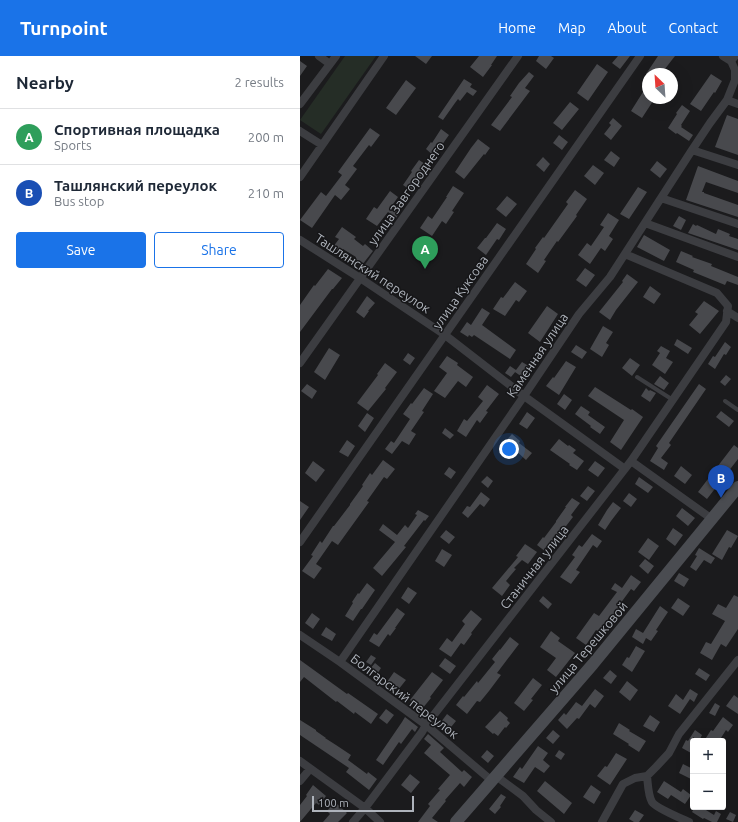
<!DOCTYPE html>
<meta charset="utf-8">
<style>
:root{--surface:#fff;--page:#f6f6f7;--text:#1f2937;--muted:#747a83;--line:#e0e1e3;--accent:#1a73e8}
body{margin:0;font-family:Ubuntu,sans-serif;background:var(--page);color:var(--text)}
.controls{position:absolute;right:12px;bottom:12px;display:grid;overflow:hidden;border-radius:4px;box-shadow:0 4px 16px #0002}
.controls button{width:36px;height:36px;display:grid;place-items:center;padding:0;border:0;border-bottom:1px solid var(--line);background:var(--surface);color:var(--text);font:20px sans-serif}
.compass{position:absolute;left:342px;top:12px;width:36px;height:36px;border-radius:50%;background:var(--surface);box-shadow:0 4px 16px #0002;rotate:335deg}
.scale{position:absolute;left:12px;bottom:10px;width:102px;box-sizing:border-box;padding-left:4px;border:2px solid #aeb3bb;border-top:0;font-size:11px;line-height:14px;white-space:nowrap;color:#aeb3bb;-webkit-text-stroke:3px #161618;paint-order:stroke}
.you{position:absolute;left:209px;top:393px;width:14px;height:14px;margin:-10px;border:3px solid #fff;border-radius:50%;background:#1a73e8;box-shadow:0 0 0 6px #1a73e833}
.badge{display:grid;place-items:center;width:26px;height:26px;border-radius:50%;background:var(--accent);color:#fff;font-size:13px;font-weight:700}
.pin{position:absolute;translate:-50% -33px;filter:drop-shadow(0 1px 2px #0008)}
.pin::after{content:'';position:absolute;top:21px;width:14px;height:12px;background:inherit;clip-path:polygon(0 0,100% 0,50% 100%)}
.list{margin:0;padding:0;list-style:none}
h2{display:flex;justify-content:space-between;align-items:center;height:52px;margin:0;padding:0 16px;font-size:17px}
h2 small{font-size:13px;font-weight:400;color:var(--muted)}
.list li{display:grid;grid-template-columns:26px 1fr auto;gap:12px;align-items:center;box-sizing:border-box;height:56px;padding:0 16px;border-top:1px solid var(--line)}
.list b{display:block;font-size:15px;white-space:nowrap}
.list p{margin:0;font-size:13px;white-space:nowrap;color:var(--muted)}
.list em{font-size:13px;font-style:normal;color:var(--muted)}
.actions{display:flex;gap:8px;padding:12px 16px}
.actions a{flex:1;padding:9px 0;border:1px solid var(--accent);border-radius:4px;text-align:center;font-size:14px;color:var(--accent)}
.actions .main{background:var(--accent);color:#fff}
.map{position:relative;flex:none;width:438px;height:766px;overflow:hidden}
header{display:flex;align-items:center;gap:24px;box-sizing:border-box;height:56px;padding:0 20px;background:var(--accent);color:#fff}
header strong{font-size:19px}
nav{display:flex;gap:22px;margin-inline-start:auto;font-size:14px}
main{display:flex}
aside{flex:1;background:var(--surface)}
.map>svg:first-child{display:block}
.green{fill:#252d26}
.building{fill:#48494d}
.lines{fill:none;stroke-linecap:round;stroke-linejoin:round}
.lane{stroke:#3c3d41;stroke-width:4}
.street{stroke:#3c3d41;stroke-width:8}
.secondary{stroke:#4a4c51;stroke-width:12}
.labels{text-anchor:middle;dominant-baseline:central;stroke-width:3;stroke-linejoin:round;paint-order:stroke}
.street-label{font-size:13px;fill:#aeb3bb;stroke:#161618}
</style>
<header>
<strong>Turnpoint</strong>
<nav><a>Home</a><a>Map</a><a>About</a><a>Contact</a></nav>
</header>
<main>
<aside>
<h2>Nearby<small>2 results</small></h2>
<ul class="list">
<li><span class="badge" style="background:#2e9e5b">A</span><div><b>Спортивная площадка</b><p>Sports</p></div><em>200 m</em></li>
<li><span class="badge" style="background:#1a4fb4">B</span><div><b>Ташлянский переулок</b><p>Bus stop</p></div><em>210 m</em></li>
</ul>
<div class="actions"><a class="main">Save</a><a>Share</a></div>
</aside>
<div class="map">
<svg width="438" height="766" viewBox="0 0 438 766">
<rect width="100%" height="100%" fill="#1b1b1d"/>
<!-- green -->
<path class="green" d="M45,0H76L21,78L0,64Z"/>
<!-- building -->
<path class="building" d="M115,0H132L126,8Z
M179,0H197L191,9H192L183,21L170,11Z
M239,0H251L254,2L246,13L236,5Z
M318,0H330L320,13L312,7Z
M358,0H375L361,18H346Z
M0,5L7,10L0,20Z
M297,8L308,16L288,45L277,37Z
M229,16L234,20L225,32L230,35L200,75L191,69L212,41L210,40L219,27Z
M411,18L422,25L415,37L414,36L401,55L390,48Z
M164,23L172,28L170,31L177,35L173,40L167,36L160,45L158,43L155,47L143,64L138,61Z
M106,24L116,32L96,59L86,52Z
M348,28V42H355L342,62L331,55Z
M270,46L279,53L262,74L253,67Z
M382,49L390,55L381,69L382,70L381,71L393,79L389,85L377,77L376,78L368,72L377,58L376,57Z
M427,59L438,63V99L415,91Z
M313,62L322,70L311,84L304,78L311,69L309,67Z
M70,72L80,79L71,91L69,89L53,110L57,113L45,129L50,133L41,144L35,139L12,172L0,164L21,136L26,140L42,119L38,116Z
M141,73L149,79L134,100L126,93L131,86L132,87Z
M259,79L268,86L262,94L253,87Z
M178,83L190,92L185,99L184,98L164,123L155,116L171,92Z
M311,95L320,102L314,111L304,104Z
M243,101L250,108L244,116L236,109Z
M119,104L128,110L116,127L117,128L112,135L103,129L112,116L111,115Z
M357,105L367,113L360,122L350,114Z
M293,109L304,117L295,129L284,120Z
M398,110L438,125V137L406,126L402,136H404V137L438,149V161L386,144Z
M153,130L164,137L152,155L154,156L146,168L142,165L132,180L120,172L128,160L132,163L147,141H146Z
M338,131L347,136L329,163L320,158Z
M275,134L287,143L276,159L277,160L258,186L257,185L244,204L246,205L238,217L226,208L236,193L235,192L243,181L244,182L268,148L266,146Z
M90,135L98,141L91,151L99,157L96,162L88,156L77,170L66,163L74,151L77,153Z
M207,140L217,148L206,161L196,153Z
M308,157L319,164L309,180L313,183L305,195L301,192L290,208L278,199L287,187L291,190L304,171L300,169Z
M379,160L386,164L381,174L373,170Z
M197,167L206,173L199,184L197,183L186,199L177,192L185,182H186Z
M393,168L396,170L397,169L416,178L418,173L430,178L429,180L438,183V194L388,177Z
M42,171L56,181L54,183L63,190L65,188L73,195L62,209L55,203L56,201L43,193L40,197L33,191L39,183L35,181Z
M344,179L370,194L364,205L337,191Z
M381,195L393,200L392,201L412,208L411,210L438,221V229L427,225L425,229L393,216L394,214L376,206Z
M285,212L295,219L286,231L276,224Z
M28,213L42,222L33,233H32L0,276V249L14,229L15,230Z
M327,218L338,226L316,254L310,264L299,256L323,226L322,225Z
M215,226L227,235L219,246L216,244L205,260L193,253L201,241L203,242Z
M350,230L361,238L354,248L343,241Z
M67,240L75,247L68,255H69L64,262L56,256Z
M404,245L419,255L400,278L389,269L398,258L395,256Z
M247,250L258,258L240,286L228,277Z
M182,252L190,257L182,269L216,294L210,303L174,279L172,281L169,279L168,281L160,276L167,266L171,269Z
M303,270L313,276L306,287L309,289L302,301L290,293Z
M377,283L392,292L388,298L374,289Z
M425,286L431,291L426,299L424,298L415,313L408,308L413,300L415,301Z
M276,289L287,296L282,303L271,296Z
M361,290L370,295L366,302L373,306L365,318L352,309L360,297L357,295Z
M29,292L40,299L25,324L14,316Z
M108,297L115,302L110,309L103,304Z
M147,300L158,307L157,309L173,321L166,331L158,325L145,342L134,335L147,317L139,311Z
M330,302L340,309L332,320L322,312Z
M266,305L276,311L259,339L246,330L253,321L254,322Z
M222,306L232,312L225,323L215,316L216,315L211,321L205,317L210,310L216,314Z
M85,307L97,316L85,332L86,333L68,355L57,347L78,319L77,318Z
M426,319L431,323L425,330L420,326Z
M360,320L369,327L364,334L354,328Z
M7,328L17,335L12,343L1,335Z
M399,328L406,333L369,387L371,389L361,402L368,407L364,414L350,405L358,392L356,390Z
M187,329L199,338L186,355L188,356L180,367L177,364L166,381L157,375L164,363L167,365L183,345L178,341Z
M295,331L331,354L332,353L343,361L321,394L310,386L324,364L288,340Z
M124,332L133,338L122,355L124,356L111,375L116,378L109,389L102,385L92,398L85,393L91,385L94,387L110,363L103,358L111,347L112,348Z
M346,332L349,335L350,334L356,337L350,346L341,340Z
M264,338L272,344L265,354L257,348Z
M281,350L290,356L288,359L305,371L300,378L290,371L291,370L275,358Z
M421,355L434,365L429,371L416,361Z
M227,356L235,362L227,373L219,368Z
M67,357L74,362L65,376L58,370Z
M145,372L154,379L150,383L142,377Z
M212,378L220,385L219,387L232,397L226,404L215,394L208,403L199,397L206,388L205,386Z
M259,383L268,390L269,389L276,394L273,397L284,405L277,414L269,409L270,408L250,394Z
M47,384L55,390L48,401L39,396Z
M434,389L438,392V403L407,443L398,436Z
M83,404L95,413L87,423L84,421L67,445L69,446L38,489L32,485L16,508L22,512L14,523L2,515L13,500L11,499L20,485L22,487L33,470H34L50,449V448L63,430L62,429L70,417L72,419Z
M13,405L25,414L16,426L5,417Z
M295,405L305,412L298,421L288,414Z
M381,410L392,419L385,428L374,420Z
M149,411L156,416L151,423L144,418Z
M187,420L193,425L188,432L181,426Z
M339,421L353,431L348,437L335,428Z
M288,430L295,435L287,445L280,440Z
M181,436L190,443L184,451L180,448L168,462L162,457L167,450L170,451Z
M329,437L337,443L331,451L323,445Z
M272,442L280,447L271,459L273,461L263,474L264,475L257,483L256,482L246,496L237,489L243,481L244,482L256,466V465L266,451H265Z
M0,445L9,451L0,464Z
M313,446L321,452L311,465L305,474L298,469L307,454Z
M382,452L395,462L388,470L376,460Z
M118,454L129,460L125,465L124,464L104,490L106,491L82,520L73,512L95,486L79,474L83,468L97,479L105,469L108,472L117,459L115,458Z
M373,472L383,479L375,490L366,483Z
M146,474L155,481L149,488L140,481Z
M427,474L438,480L431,492L429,491L422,504L412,498Z
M292,478L302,485L297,492L293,489L276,514L280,516L271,528L260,521L275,501L272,499L279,489L282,491Z
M348,482L359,490L349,504L338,496Z
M225,488L237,496L228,508L222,504L214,512L216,513L206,525L210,529L202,540L192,532L218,501L216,500Z
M399,492L415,502L411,508L404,504L396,515L390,511L397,500L395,499Z
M142,493L152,499L144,511L135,505Z
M345,503L354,510L348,518L339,510Z
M379,517L389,523L384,531L374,525Z
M331,519L341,526L334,535L331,533L320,548L323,550L314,561L311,559L299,576L296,574L286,589L276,582L294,557L299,560L317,536L311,533L315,527L322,532Z
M67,527L75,534L62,553H61L53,565L45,560L53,547L52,546L58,537L59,538Z
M108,531L117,537L109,548L101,542Z
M434,539L438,541V573L426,591L421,588L412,604L400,597L406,586L411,588L425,565L412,558L418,548L426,552Z
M243,540L252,548L248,553L239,545Z
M378,542L390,550L383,560L371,552Z
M360,550L368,556L356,574L358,575L351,585L346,582L343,588L332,581L336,573L343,577Z
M97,552L105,558L95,572H96L90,580L88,578L79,591L69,585L74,577L77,579Z
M171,554L182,563L171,577L172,578L164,589L161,587L151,601L139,593L147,582L152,586L165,568L162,565Z
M12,557L20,563L13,573L5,567Z
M26,571L36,578L32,585L21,579Z
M251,575L260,582L258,585L275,597L256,621L247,614L256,602L240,591Z
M210,581L219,588L197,617L201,619L189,635L180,646L177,645L167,658L156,649L163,640L164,641L177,625L178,627L195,606L192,603L200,593V594Z
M336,590L345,595L332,616L322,609L327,601L329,602Z
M71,599L76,602L71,609L66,606Z
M145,602L156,610L150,618L139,610Z
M0,604L47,638L48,637L78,658L71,668L55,656L54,658L37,645L36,646L4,621L0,626Z
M75,607L81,612L77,618L70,613Z
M399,612L410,619L406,625L395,618Z
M310,614L317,620L311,628L303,622Z
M94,616L106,624L98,634L87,626Z
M132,616L143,624L130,641L131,642L122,653L110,644Z
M233,622L242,629L231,643L233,644L224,655L214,647Z
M327,625L338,634L330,645L319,636Z
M295,633L304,640L295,652L290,648L279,663L277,662L267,673L258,664L264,657L266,659L276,646L282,650Z
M390,633L398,638L394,646L390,643L380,658L368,650L376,638L383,644Z
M434,639L438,642V658L426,650Z
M415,647L420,650L415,660L409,657Z
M86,653L94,659L87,668L79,662Z
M200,655L208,662L207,664L210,667L206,672L205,671L198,680L194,677L193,678L185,671Z
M147,658L156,665L147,676L138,670Z
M350,659L360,666L354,676L343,670Z
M105,661L118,671L115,676L112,673L101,688L99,686L83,709L76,704L102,666Z
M423,661L433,669L428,676L426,674L419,685H404L411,674L413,675Z
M0,664L16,674V675L26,682H25L36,689L51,699L48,704L67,718L68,716L77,723L69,734L46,716L49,712L0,679Z
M319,667L330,674L329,675L346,685L339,696L328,689L329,688L313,678Z
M253,674L260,680L253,688L246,682Z
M395,674L402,679L399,685L393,681V694L391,697L382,692L386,684L388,685Z
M128,678L144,692L140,696L162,716L164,714L172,721L164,731L160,727L145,744L146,745L132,762L138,766H118L130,750L128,748L140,734L138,733L150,719L124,697L131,689L124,683Z
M238,690L248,697L243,704L250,710L244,717L235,711L224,727L213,721L220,711L222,713Z
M187,694L194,700L188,707L181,701Z
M259,694L265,698L261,704L255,700Z
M316,697L327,703L310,729L297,720L305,710L307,711Z
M383,708L393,713V724L379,717Z
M110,718L120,726L111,737L101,729Z
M245,725L272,747L264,758L237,735Z
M364,725L381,736L383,733L391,739L385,748L371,739L368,743L357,736Z
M13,729L26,740L19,749L16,747L0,766V749L7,740L6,739Z
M291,729L301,736L294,748L283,741Z
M201,738L206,741L200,750L201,751L195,758L189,753Z
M35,746L47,757L38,766H23L30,758L27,755Z
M395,751H401L414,759L416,755L421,758L417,766H412L404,762L403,763L392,756Z
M335,754L344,759L339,766H334L329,763Z
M430,756L436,759L433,766L426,763Z"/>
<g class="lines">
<!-- lane -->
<path class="lane" d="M337,321L373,344
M425,345L438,354"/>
<!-- street -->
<path class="street" d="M19,0L30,8
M423,0L431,5
M427,44L438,48
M0,48L36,0
M0,75L22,89
M392,94L438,109
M0,121L84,0
M361,142L438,168
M345,167L438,201
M0,184L60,222L145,279L224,340L325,413
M427,255L438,262
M0,307L218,0
M331,405L412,463
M0,486L340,0
M0,579L40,606L126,669L192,725
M40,606L224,340L279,258L310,221L392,94L410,67L427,44L435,24V14L431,5L435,0
M0,705L65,752L80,766
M196,720L223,740L236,754L251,766
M347,720C348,728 348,739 352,746C356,752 380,762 389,766
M0,725L10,713
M53,766L65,752L122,676L126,669L331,405L426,266L428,250L417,237L325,198
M302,766L323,728L335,722L347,720L356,711L369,697L379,678L438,604"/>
<!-- secondary -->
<path class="secondary" d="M156,766L293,608L438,431"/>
</g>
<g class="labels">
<!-- street labels -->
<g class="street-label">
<text transform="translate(106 137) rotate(-55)">улица Завгороднего</text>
<text transform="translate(73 217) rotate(33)">Ташлянский переулок</text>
<text transform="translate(160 236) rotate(-55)">улица Куксова</text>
<text transform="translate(237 299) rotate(-56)">Каменная улица</text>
<text transform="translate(234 511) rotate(-52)">Станичная улица</text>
<text transform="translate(288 591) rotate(-50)">улица Терешковой</text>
<text transform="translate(105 640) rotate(37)">Болгарский переулок</text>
</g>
</g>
</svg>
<div class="controls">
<button>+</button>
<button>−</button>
</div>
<svg class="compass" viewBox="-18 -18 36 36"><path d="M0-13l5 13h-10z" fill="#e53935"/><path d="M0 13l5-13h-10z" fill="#747a83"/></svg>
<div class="scale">100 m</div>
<div class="you"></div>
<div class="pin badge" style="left:125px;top:213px;background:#2e9e5b">A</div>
<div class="pin badge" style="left:421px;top:442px;background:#1a4fb4">B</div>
</div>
</main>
